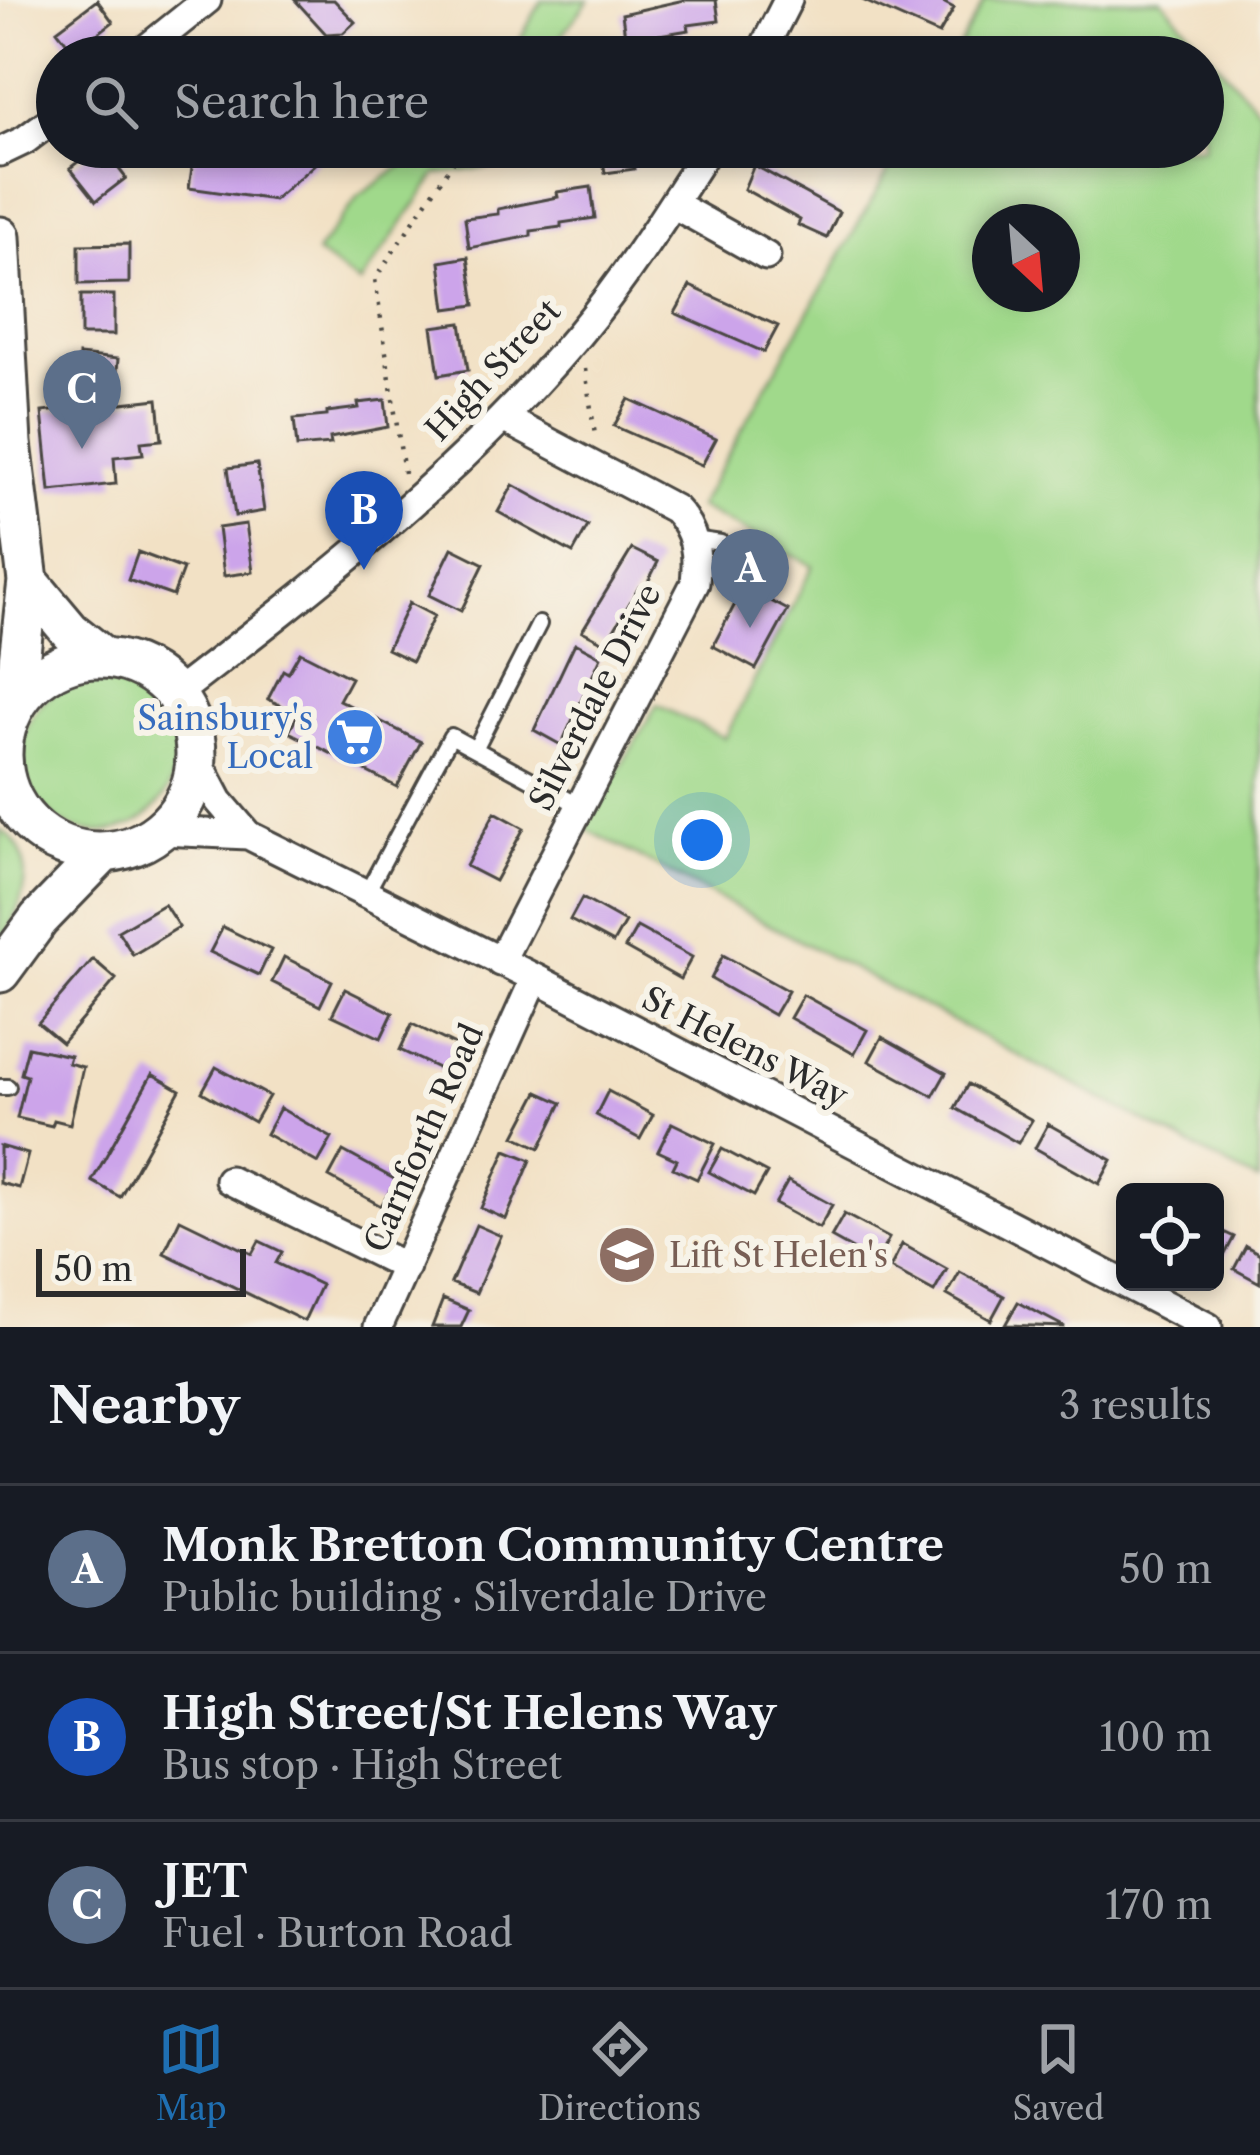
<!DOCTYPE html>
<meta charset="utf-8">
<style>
:root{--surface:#171b24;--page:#20242c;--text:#f1f3f6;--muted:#9ea1a6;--line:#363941;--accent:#1f6fb2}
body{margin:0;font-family:"Libre Caslon Text",serif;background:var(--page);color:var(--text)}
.controls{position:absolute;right:36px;bottom:36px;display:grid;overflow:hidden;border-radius:18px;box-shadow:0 6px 18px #0003}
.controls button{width:108px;height:108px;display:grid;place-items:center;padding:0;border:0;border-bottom:3px solid var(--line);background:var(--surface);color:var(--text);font:60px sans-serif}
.compass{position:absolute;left:972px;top:204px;width:108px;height:108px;border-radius:50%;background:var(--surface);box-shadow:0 6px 18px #0003;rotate:154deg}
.scale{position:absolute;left:36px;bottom:30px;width:210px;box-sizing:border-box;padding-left:12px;border:6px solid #2b2b2b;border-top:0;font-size:33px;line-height:42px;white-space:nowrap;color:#2b2b2b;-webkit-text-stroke:9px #f7f3e8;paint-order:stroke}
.you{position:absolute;left:702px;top:840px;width:42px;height:42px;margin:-30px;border:9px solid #fff;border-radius:50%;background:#1a73e8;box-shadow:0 0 0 18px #1a73e833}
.badge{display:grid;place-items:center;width:78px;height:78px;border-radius:50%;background:var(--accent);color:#fff;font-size:39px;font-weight:700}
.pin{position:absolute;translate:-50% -99px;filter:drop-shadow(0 3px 6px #0008)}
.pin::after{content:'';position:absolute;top:63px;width:42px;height:36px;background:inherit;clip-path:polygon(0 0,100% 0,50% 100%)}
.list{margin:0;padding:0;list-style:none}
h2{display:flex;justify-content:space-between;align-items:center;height:156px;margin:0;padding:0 48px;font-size:51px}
h2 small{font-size:39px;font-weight:400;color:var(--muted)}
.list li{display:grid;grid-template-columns:78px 1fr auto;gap:36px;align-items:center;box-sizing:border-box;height:168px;padding:0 48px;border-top:3px solid var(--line)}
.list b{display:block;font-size:45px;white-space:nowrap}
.list p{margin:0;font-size:39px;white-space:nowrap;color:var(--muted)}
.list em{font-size:39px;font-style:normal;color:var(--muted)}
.icon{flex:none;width:66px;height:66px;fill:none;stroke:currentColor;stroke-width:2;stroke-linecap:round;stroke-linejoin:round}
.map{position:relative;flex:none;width:1260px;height:1327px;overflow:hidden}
.search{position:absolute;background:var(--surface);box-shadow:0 6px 18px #0003;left:36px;right:36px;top:36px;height:132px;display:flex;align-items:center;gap:30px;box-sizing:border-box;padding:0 42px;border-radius:66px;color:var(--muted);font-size:45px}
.sheet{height:660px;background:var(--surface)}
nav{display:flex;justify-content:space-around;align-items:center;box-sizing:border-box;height:168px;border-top:3px solid var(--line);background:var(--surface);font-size:33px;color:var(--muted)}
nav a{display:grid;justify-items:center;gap:6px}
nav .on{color:var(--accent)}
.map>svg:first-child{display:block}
.green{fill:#a0d98b;stroke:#66825b;stroke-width:3;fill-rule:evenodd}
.building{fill:#cca4ea}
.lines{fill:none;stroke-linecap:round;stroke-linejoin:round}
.lane-casing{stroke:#494642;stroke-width:20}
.street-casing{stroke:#494642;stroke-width:33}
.secondary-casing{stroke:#494642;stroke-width:45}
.path{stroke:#494642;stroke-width:4.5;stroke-dasharray:3 9;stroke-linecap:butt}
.lane{stroke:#fff;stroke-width:14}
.street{stroke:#fff;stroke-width:27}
.secondary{stroke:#fff;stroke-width:39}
.labels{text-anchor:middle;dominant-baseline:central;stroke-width:12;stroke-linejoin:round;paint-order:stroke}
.street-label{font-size:33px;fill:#2b2b2b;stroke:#f7f3e8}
.shop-label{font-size:33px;fill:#366cbe;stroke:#f7f3e8;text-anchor:end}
.education-label{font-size:33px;fill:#785e54;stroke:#f7f3e8;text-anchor:start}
</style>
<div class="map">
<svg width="1260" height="1327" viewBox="0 0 1260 1327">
<rect width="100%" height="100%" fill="#f7f3e8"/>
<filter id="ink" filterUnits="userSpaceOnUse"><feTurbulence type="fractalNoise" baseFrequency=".00833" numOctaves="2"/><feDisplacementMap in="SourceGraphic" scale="24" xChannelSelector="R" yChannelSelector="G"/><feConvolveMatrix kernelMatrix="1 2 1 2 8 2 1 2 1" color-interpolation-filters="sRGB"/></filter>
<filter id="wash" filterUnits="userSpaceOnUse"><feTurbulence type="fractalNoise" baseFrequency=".004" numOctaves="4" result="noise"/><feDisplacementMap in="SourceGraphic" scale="48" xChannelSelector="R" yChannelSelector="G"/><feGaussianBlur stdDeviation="2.7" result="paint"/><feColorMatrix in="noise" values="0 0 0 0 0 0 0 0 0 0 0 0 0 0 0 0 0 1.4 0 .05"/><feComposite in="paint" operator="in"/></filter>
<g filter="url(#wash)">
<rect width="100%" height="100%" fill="#f2e1c5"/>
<!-- green -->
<path class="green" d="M542,0H589L545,57H510Z
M985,0H1162L1260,111L1258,1181L584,828L657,705L725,738L813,566L698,507L902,147H1203V57H953ZM990,222H1062V294H990Z
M429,147H548L551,160L437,174L360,284L316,253L359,196Z
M22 755a77 77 0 1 1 154 0a77 77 0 1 1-154 0Z
M0,830C43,854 21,913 0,943Z"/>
<g id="blocks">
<!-- building -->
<path class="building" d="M97,0L113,22L74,52L57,30Z
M295,0H334L355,22L343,33L326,34Z
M684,0H716L719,21L688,25L689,30L659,35L660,40L626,44L622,14Z
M862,0H939L954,8L939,34Z
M97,147H111L125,165L119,169L126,178L96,201L70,168Z
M195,147H334L274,200L189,188Z
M601,147H631L634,169L605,173Z
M754,165L839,212L827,238L798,225L800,220L744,189Z
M591,187L595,218L561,223V227L531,231V236L469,248L465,218L498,214V209L558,197L557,192Z
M129,244V283L79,284V245Z
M468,257L475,305L446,309L440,262Z
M690,286L778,326L764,352L675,313Z
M81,295H114V335H81Z
M461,323L468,370L439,375L432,327Z
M79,355L118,359L116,382L78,379Z
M158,399L162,440L141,442L143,454L114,457L116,484L50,491L42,412Z
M629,399L716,439L702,465L614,426Z
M385,400L388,427L330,438L331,444L297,447L294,419L327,416V412L359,408L358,403Z
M257,464L264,511L235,516L228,468Z
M513,485L588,526L573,553L498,512Z
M246,524L253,572L224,576L218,528Z
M452,548L484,564L461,611L429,595Z
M632,549L658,562L644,590L639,587L606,643L582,631Z
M138,552L183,569L173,596L128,580Z
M744,587L788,610L756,669L713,646Z
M409,603L434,616L412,661L387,649Z
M575,643L601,657L561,745L534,730Z
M300,652L351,678L339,700L421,742L397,787L289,732L298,714L268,699L283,670L288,673Z
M495,812L524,828L495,881L466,866Z
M582,898L625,922L613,943L570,920Z
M164,904L179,927L133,955L118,931Z
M223,927L271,950L259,975L210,952Z
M637,927L692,957L680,979L625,948Z
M723,955L788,991L774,1015L711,979Z
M284,957L332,981L320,1006L272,982Z
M93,959L116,979L62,1043L38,1023Z
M345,989L393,1013L381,1038L332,1015Z
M803,995L867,1030L854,1054L790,1018Z
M412,1024L461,1048L448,1073L400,1050Z
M882,1037L946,1073L933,1096L869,1061Z
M28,1047L70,1056L68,1063L83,1067L70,1124L54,1120L52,1126L17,1118L27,1076L21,1074Z
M216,1067L269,1096L254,1122L202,1092Z
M152,1074L180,1090L120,1197L92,1181Z
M968,1084L1032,1120L1018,1143L955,1108Z
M608,1091L653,1115L640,1139L596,1115Z
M538,1092L562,1103L540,1148L515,1136Z
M280,1108L332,1138L318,1163L266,1134Z
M672,1123L715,1144L697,1179L673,1168L677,1160L658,1151Z
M1048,1124L1112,1160L1099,1184L1035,1148Z
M0,1146L28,1154L19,1188L0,1183Z
M722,1149L767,1173L754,1196L709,1172Z
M506,1150L531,1160L506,1219L481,1208Z
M343,1151L396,1180L381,1206L329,1177Z
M788,1181L832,1205L819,1228L775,1204Z
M844,1214L889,1238L876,1262L831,1237Z
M180,1219L252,1254L259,1241L282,1252L276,1263L321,1285L304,1321L164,1253Z
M476,1225L501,1236L476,1293L451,1283Z
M1215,1228L1234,1237L1222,1260L1215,1256Z
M902,1244L947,1269L934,1292L890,1268Z
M1246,1246L1260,1254V1283L1234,1269Z
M960,1272L1004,1296L991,1320L947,1295Z
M443,1299L469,1310L461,1327H432Z
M1018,1302L1042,1315L1065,1327L1005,1325Z"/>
</g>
</g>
<g filter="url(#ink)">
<use href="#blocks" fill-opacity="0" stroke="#494642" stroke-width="3"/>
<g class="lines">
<defs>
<path id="lane" d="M694,539L721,543
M475,749L539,624
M366,894L451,736L578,805
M0,1087H8"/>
<path id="street" d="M136,57L207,0
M759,57L788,0
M0,152L25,140L57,116
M673,204L766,256
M176,694C319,584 461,474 578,335C627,277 668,211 709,147
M197,759L219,801L248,835
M161,831L248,835L535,978L1208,1327
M500,962L695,583C698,554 696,531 675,509L503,418
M229,1180L406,1267
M378,1327L535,978"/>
<path id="secondary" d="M0,237L11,443L28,581L14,706
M28,581L70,631L104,658
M2 755a97 97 0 1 1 194 0a97 97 0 1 1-194 0Z
M0,972L39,919L103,853"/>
</defs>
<!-- lane casing -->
<use href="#lane" class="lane-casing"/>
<!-- street casing -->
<use href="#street" class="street-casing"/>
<!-- secondary casing -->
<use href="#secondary" class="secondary-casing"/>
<!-- path -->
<path class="path" d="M585,369L595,435
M404,473L375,279L463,147"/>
<!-- lane -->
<use href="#lane" class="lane"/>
<!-- street -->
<use href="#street" class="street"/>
<!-- secondary -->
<use href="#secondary" class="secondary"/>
</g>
</g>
<!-- icons -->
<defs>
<symbol id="supermarket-disc" viewBox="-11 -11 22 22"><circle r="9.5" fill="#3f7fe0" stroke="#f7f3e8"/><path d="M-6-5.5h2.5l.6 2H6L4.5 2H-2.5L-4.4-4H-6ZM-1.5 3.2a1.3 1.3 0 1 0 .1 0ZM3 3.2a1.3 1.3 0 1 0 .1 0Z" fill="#fff"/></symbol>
<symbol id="school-disc" viewBox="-11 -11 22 22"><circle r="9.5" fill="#8d6e63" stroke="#f7f3e8"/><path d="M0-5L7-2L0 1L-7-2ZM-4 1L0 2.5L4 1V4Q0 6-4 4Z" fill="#fff"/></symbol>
</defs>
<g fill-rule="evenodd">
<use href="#supermarket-disc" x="322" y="704" width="66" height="66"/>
<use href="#school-disc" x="594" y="1222" width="66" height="66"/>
</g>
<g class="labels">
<!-- street labels -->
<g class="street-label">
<text transform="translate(493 370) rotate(-47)">High Street</text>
<text transform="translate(595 697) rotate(-63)">Silverdale Drive</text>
<text transform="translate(745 1047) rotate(27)">St Helens Way</text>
<text transform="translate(424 1138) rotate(-66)">Carnforth Road</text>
</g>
<!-- shop labels -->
<g class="shop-label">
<text x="313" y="718">Sainsbury's<tspan x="313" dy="38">Local</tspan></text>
</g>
<!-- education labels -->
<g class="education-label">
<text x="669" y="1255">Lift St Helen's</text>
</g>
</g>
</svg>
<div class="controls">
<button><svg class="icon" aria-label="locate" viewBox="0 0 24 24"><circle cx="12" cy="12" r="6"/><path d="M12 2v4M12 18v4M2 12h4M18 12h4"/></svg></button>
</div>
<svg class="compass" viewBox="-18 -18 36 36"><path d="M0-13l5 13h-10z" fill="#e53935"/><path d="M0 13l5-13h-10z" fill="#9ea1a6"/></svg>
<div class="scale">50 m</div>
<div class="you"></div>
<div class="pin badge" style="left:750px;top:628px;background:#5c6f8a">A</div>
<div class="pin badge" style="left:364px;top:570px;background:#1a4fb4">B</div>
<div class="pin badge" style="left:82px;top:449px;background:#5c6f8a">C</div>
<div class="search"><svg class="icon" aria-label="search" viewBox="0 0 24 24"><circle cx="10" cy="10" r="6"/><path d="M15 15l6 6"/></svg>Search here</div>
</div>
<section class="sheet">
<h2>Nearby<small>3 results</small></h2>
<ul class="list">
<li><span class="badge" style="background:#5c6f8a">A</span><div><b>Monk Bretton Community Centre</b><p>Public building · Silverdale Drive</p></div><em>50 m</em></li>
<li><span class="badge" style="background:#1a4fb4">B</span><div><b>High Street/St Helens Way</b><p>Bus stop · High Street</p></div><em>100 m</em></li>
<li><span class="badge" style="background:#5c6f8a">C</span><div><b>JET</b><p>Fuel · Burton Road</p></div><em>170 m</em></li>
</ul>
</section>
<nav>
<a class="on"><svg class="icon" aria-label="map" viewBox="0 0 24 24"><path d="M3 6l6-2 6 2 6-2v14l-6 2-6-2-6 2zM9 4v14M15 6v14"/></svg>Map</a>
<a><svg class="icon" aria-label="directions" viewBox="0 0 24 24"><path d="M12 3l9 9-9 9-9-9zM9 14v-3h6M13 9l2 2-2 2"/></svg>Directions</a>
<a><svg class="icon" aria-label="saved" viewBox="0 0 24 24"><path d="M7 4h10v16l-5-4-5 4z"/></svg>Saved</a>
</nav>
